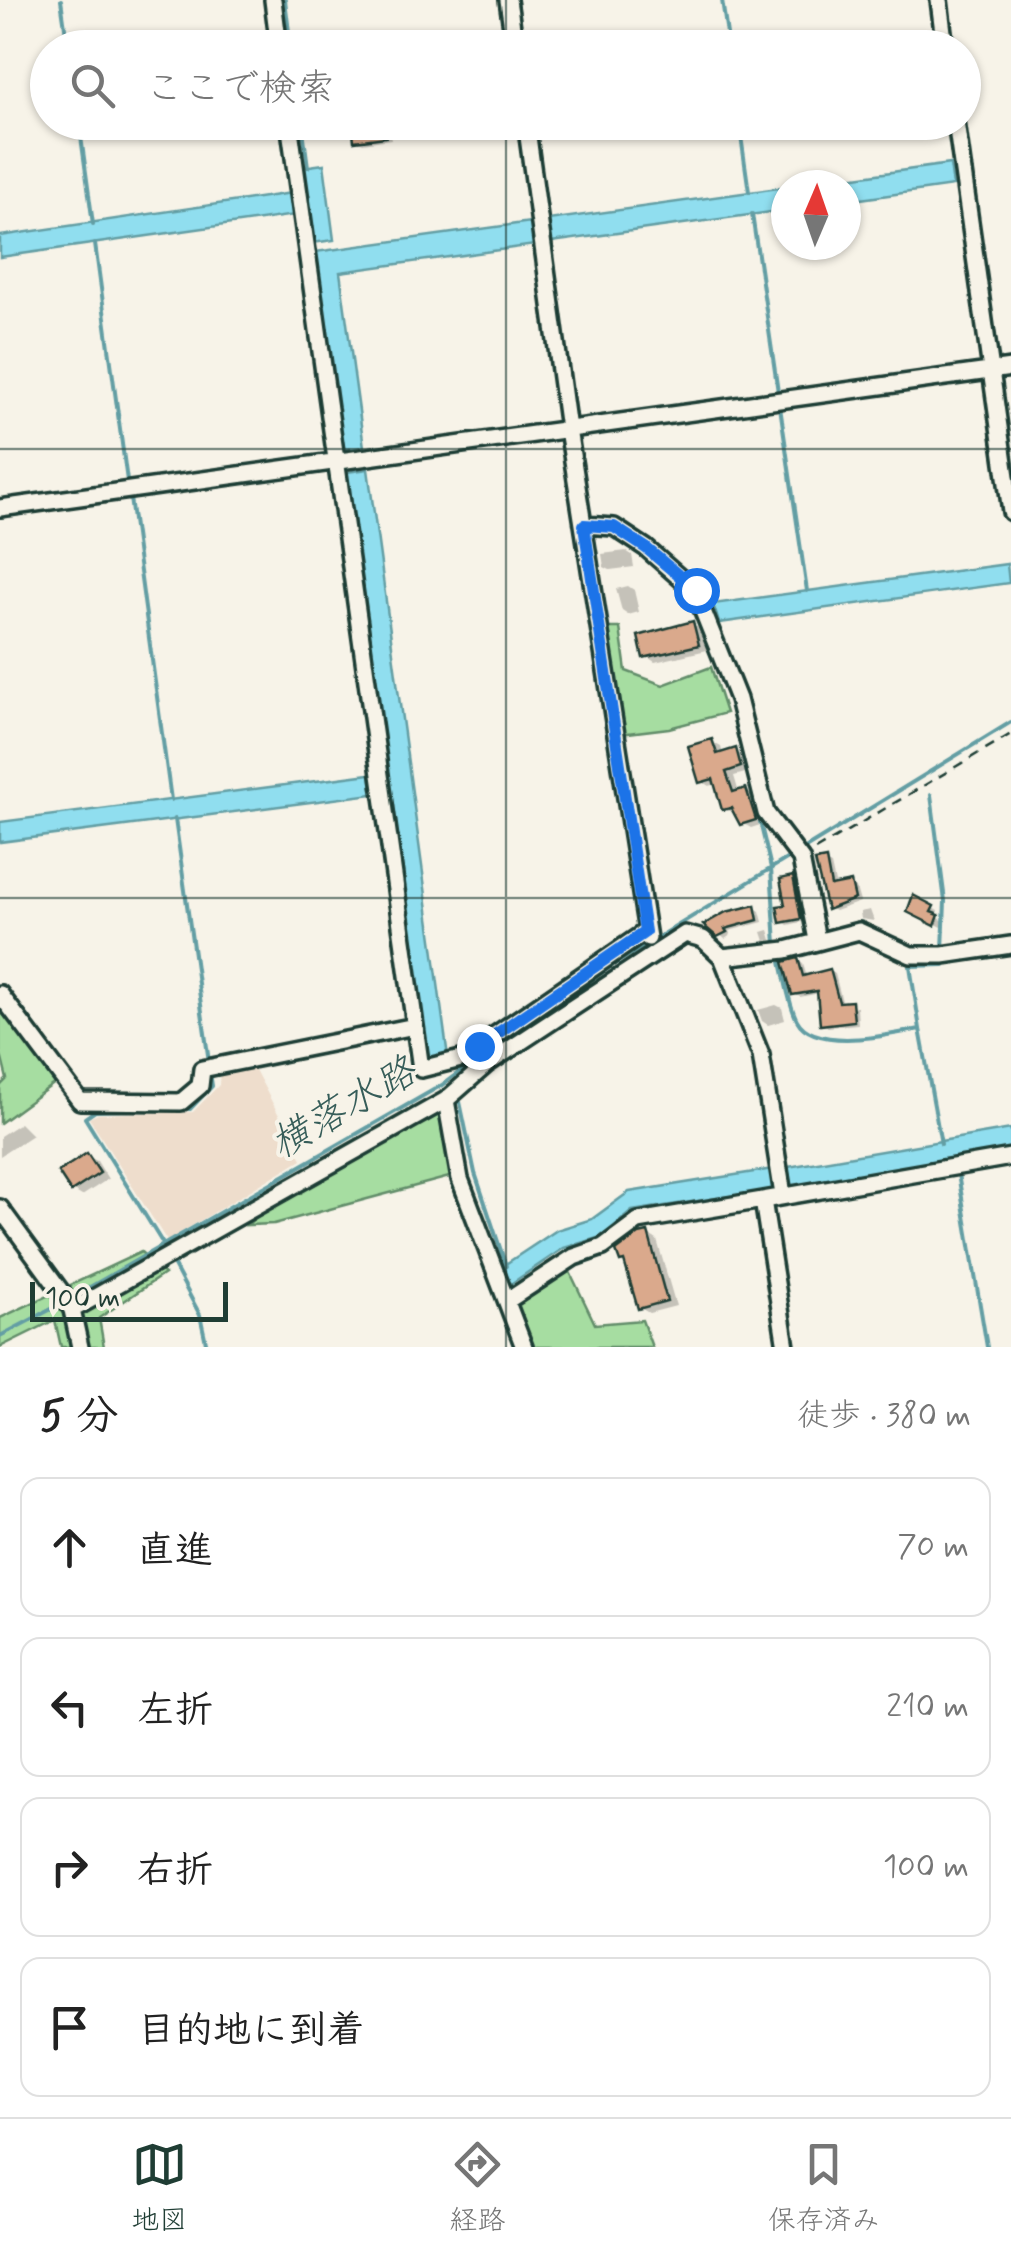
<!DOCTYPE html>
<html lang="ja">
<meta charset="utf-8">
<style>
:root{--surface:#fff;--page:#f2f2f2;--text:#222;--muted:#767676;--line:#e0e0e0;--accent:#1f3d34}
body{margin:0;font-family:Mynerve,"Klee One",sans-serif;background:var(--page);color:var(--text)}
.compass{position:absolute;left:771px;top:170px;width:90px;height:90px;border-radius:50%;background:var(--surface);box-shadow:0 2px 8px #0004;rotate:2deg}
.scale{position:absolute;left:30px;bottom:25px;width:198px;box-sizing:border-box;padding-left:10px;border:5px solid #1f3d34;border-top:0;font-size:28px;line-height:35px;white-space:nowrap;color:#1f3d34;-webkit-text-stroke:8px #f7f3e8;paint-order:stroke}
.stop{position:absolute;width:30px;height:30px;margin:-22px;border:8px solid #1a73e8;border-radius:50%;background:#fff}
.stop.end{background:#1a73e8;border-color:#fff;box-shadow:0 2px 10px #0008}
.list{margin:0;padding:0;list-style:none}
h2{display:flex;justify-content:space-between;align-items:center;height:130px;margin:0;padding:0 40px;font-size:42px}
h2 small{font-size:32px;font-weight:400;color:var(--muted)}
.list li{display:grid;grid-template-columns:65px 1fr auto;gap:30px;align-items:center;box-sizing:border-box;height:140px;margin:0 20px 20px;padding:0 20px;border:2px solid var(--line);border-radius:20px}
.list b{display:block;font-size:38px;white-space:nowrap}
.list em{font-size:32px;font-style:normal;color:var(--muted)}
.icon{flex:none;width:55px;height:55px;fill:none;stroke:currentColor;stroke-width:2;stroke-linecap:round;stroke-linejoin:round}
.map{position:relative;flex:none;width:1011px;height:1347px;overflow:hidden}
.search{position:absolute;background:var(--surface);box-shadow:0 2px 8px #0004;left:30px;right:30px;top:30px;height:110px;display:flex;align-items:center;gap:25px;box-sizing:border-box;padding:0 35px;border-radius:55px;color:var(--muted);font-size:38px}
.sheet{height:770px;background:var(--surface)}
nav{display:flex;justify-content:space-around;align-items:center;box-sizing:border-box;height:140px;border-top:2px solid var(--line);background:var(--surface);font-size:28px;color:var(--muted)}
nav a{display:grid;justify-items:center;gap:5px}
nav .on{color:var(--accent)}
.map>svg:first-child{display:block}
.built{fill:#edc}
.green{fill:#a6dda1;stroke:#628d6a;stroke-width:2.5}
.water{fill:#90deef;stroke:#639ea4;stroke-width:2.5}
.shadow{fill:#0003}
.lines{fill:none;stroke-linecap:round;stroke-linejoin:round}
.stream{stroke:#639ea4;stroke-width:4}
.building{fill:#daa98c;stroke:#1f3d34;stroke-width:2.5}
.minor-casing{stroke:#1f3d34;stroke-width:22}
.path{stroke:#1f3d34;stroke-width:2.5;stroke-dasharray:10 8;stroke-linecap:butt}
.minor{stroke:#f7f3e8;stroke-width:15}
.route{stroke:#1a73e8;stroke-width:12}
.grid{fill:none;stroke:#1f3d34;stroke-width:2.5;stroke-opacity:0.55}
.labels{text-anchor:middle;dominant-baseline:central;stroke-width:8;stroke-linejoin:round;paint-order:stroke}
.water-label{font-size:40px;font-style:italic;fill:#365d59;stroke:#f7f3e8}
</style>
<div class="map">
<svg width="1011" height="1347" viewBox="0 0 1011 1347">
<rect width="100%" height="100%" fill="#f7f3e8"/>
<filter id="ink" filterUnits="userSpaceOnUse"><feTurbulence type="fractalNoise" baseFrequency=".01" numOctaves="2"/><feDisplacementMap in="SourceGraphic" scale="20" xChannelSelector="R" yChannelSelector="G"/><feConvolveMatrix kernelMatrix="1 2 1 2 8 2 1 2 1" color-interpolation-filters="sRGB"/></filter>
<g filter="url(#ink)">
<!-- built -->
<path class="built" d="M252,1064L302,1159L167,1241L89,1118L98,1114L193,1112L219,1085L220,1070Z"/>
<!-- green -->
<path class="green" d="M604,628H620L626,671L663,685L711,667L726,713L669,728L619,734Z
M6,1011L59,1080L0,1123V1086L7,1079L0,1051V1015Z
M443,1108L453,1176L274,1224L247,1225L264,1210Z
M141,1252L164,1274L99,1318L104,1347H61L55,1320L0,1347V1318Z
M569,1270L595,1324L642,1320L652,1347H531L518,1305Z"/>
<!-- water -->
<path class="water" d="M324,164L334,240L312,243L302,167Z
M950,164L953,186L846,201V185H797Z
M786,187V210L551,242L548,220Z
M292,193L295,215L0,257V236Z
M531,222L535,245L340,272L364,447L343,450L315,252Z
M368,469L448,1057L427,1060L347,472Z
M1007,564L1009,583L719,623L713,604Z
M370,774L373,794L0,842V822Z
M1011,1129V1150L791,1187L788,1167Z
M773,1169L776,1189L632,1211L601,1237L564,1248L509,1285L504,1265L557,1230L592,1219L629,1192Z"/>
<!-- shadow -->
<path class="shadow" d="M378,122L389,128L391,139L363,143L357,140Z
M626,551L632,555L634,567L610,570L604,567L602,554Z
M628,586L634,590L639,612L628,615L622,611L616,589Z
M692,624L702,630L707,650L655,662L646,656Z
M712,742L721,747L723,755L735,751L744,756L749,772L734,776L739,793L746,791L754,796L763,824L751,828L742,823L735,813L724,809L717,784L709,786L701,781Z
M825,862L831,865L836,888L850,884L856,888L860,902L835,911L829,908Z
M792,879L798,882L806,921L788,925L782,921Z
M915,898L938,911L936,916L944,921L942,927L910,911Z
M754,907L760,911L763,922L729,931L731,935L725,939L708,925Z
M870,910L874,921L861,919L860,912Z
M769,930L772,940L765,941L762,932Z
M798,961L803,964L807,977L830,971L835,974L843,1005L857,1007L858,1024L828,1027L823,1023L820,993L800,997L794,994Z
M776,1005L782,1008L785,1020L768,1025L762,1021L758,1010Z
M20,1123L32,1135L0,1156V1136Z
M87,1156L97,1161L108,1179L82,1196L72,1190Z
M648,1234L657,1240L676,1306L649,1313L640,1308L628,1264L622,1260Z"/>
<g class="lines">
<!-- stream -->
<path class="stream" d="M61,0L68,48
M285,0L291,48
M722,0L729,48
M79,122L93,224
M302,122L308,167
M739,122L749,192
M752,214L778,392
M95,244L127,481
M780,407L807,591
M130,498L171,800
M748,771L771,868L776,944
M931,795L945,901L943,950
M175,819L209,1062
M802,850L1011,722
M780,958C785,977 788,1003 797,1020C814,1052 891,1035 920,1029L941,1144
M8,1018L35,1054
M920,1029L910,966L944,965L943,959
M478,1058L613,965L793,855
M460,1102L475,1173L506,1266
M181,1109H190L212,1086L210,1072
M958,1174L987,1347
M163,1244L85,1118L95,1111L166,1109
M172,1262L200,1315L207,1347
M69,1299L442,1085L470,1064
M0,1336L61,1304"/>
</g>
<!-- building -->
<path class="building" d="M352,122H384L386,137L354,141Z
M693,621L699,645L643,658L638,636Z
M712,739L717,754L736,748L741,767L726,772L733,792L746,788L756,820L740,825L731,808L722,810L713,779L699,783L688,746Z
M826,859L831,886L851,882L855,899L827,910L815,861Z
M793,876L801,919L780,923L777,906L785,905L780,879Z
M913,895L934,906L931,912L939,915L935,926L907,912Z
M755,905L758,920L725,929L727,932L717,937L703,925L726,912Z
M798,958L803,976L830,969L839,1002L852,1001L854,1021L820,1025L817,991L792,995L783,962Z
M87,1153L100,1173L71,1192L58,1172Z
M648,1232L667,1301L638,1309L624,1261L620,1262L616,1251L639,1234Z"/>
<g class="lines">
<defs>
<path id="minor" d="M273,0L279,48
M508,0L515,48
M939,0L945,48
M289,122L421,1069L469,1057L479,1046L645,932
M526,122L568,429L648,938
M956,122L1011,512
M0,508L1011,368
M584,525L614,527L646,548L695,591L738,699L766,813L801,859L817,940
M722,957L786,950L859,931L911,955H943L1011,945
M0,994L80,1101L181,1102L200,1086L202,1069L415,1026
M446,1100L460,1179L524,1347
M0,1208L62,1293L72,1310L80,1347
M507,1301L574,1257L603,1247L638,1221L763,1200
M72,1310L446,1100L487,1064L685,934L703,939L722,957L761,1055L783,1195
M786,1347L763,1200L1011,1157"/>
</defs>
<!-- minor casing -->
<use href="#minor" class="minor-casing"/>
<!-- path -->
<path class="path" d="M815,850L1011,734"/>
<!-- minor -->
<use href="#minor" class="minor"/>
</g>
</g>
<g class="lines" filter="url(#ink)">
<!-- route -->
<path class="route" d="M479,1046L645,932L584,525L614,527L646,548L696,590"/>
</g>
<!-- grid -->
<path class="grid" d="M506,0V48M506,122V1347M0,449H1011M0,898H1011"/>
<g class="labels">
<!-- water labels -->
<g class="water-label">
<text transform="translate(344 1109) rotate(-30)">横落水路</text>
</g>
</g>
</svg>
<svg class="compass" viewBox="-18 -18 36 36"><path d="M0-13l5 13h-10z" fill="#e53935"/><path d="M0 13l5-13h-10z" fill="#767676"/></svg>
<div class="scale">100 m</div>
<div class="stop" style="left:696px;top:590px"></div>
<div class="stop end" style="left:479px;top:1046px"></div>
<div class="search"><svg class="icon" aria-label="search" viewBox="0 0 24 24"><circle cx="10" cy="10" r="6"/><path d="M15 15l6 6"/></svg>ここで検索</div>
</div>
<section class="sheet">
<h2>5 分<small>徒歩 · 380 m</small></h2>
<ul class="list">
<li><svg class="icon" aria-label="ahead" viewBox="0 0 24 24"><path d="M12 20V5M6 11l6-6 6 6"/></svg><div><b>直進</b></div><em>70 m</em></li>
<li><svg class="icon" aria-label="left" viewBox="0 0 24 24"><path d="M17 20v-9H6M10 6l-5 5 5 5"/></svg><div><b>左折</b></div><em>210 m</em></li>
<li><svg class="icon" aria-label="right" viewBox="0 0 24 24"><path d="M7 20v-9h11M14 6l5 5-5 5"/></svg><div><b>右折</b></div><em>100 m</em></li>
<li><svg class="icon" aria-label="arrive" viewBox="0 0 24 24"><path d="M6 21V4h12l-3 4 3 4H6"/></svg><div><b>目的地に到着</b></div></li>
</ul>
</section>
<nav>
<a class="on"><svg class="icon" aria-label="map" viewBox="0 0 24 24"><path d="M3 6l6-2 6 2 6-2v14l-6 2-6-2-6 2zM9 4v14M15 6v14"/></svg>地図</a>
<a><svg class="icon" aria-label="directions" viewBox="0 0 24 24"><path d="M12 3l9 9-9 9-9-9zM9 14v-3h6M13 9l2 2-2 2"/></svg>経路</a>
<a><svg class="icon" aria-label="saved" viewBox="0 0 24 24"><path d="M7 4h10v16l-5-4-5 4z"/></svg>保存済み</a>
</nav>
